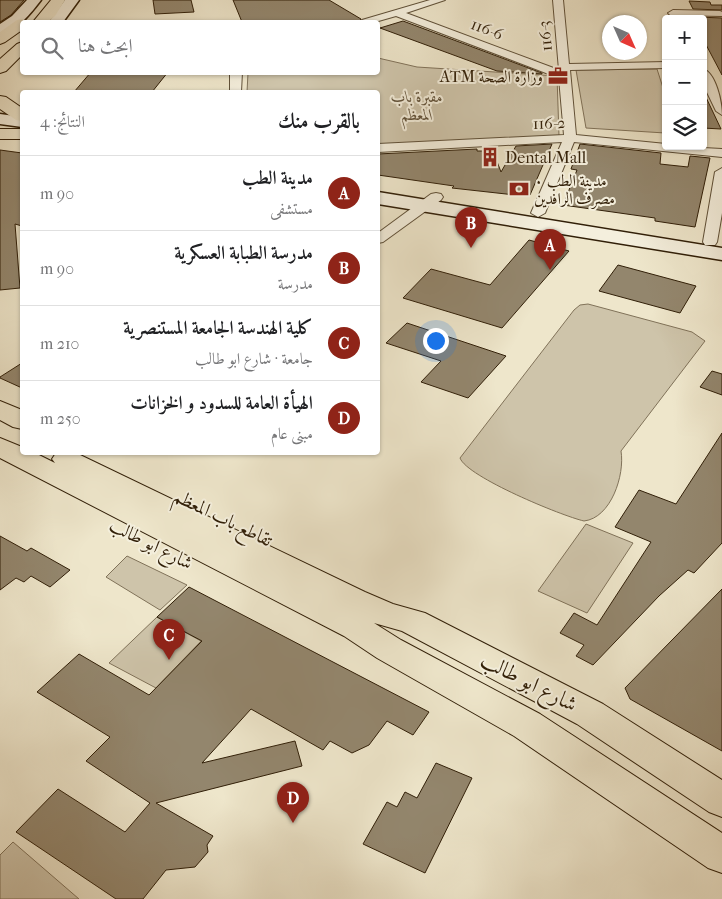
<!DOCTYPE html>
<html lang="ar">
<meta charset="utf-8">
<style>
:root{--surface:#fff;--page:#f6f6f6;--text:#202124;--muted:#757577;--line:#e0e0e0;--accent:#8f2418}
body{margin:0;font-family:"IM FELL French Canon",Amiri,serif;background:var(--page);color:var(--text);direction:rtl}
.controls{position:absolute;right:15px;top:15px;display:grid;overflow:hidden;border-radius:5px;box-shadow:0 1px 4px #0004}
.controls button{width:45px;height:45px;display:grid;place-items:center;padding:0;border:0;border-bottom:1px solid var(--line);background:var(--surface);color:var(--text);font:25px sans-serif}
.compass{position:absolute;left:602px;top:15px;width:45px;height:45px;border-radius:50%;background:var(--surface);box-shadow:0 1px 4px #0004;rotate:135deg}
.you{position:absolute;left:435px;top:340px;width:18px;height:18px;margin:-12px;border:4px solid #fff;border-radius:50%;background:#1a73e8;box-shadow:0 0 0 8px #1a73e833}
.badge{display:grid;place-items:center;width:32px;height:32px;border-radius:50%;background:var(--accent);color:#fff;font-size:16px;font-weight:700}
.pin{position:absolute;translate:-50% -41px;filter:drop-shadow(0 1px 2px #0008)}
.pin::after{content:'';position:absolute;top:26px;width:18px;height:15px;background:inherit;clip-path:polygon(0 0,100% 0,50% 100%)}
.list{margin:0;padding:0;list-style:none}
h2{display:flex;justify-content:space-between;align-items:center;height:65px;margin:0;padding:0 20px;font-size:21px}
h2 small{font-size:16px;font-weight:400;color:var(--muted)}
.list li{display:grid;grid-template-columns:32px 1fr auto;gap:15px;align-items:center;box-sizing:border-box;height:75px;padding:0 20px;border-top:1px solid var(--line)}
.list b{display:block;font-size:19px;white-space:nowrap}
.list p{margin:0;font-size:16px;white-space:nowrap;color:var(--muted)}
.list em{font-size:16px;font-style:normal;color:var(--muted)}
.icon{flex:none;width:28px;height:28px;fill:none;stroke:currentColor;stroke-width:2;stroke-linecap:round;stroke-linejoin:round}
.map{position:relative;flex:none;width:722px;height:899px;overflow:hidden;direction:ltr}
.search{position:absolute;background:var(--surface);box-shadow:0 1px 4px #0004;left:20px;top:20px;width:360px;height:55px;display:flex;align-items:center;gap:12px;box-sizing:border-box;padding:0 18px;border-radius:5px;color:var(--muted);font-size:19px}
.panel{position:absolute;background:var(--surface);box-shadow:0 1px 4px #0004;left:20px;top:90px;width:360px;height:365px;border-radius:5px;direction:rtl}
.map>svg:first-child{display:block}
.green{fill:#cec4aa;stroke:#807259}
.building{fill:#93866d;stroke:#311f08}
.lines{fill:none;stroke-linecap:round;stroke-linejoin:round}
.street-casing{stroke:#605139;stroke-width:2}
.secondary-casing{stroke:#311f08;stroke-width:3}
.primary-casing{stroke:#311f08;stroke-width:2}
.street{fill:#f4efdd;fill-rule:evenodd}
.secondary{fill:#f4efdd;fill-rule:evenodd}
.primary{fill:#eee6cb;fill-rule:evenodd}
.labels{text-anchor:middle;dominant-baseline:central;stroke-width:4;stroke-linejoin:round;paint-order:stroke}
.far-street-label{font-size:16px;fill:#311f08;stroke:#f4efdd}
.far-poi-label{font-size:16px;fill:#311f08;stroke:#f4efdd;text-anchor:start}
.far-park-label{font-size:16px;font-style:italic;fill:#605139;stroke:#f4efdd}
.street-label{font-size:19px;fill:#311f08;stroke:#f4efdd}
.near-street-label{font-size:22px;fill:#311f08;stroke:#f4efdd}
</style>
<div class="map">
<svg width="722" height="899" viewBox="0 0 722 899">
<rect width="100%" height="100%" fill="#eee6cb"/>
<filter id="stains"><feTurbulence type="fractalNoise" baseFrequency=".004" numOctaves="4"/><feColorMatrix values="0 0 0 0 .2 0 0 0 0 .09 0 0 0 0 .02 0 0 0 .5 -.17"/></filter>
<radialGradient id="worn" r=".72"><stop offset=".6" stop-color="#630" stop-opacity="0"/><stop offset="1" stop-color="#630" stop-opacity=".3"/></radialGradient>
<!-- green -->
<path class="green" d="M378,58L417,67L557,76L559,136L378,145V92H247L248,73L378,72Z
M657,69L665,94V133L586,128L576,70Z
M588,304L692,332L705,341L621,451C625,475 611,518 584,521C562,516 467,477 460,458L574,310L580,305Z
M586,524L633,543L587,613L538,591Z
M127,556L187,585L160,610L106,577Z
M157,617L201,641L156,688L109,663Z
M13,842L79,899H0V855Z"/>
<!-- building -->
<path class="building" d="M0,0H24L11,15L0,22Z
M153,0H191L194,12L155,14Z
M233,0H329L361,19L359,22H242Z
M689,1L710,2L711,5H722V10L693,9Z
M697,17L722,18V75L703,39V19Z
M403,21L542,73V74L497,71L380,28Z
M91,72H168L152,92H74Z
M703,91L721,129L703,128Z
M552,144L530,195L524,196L452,188L454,186L378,175V154L477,149V151H493L501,172L516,146Z
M580,144L661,153L660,164L688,167L690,156L710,158L695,227L655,221V218L563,205L577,170L571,169Z
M0,150L22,153V226L15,224L20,288L0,290Z
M529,240L569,251L502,328L403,298L431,269L490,285Z
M618,265L696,286L680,313L599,291Z
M407,323L506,356L468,398L421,382L441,361L386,343Z
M22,363V388L0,378V377Z
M712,371L722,374V395L700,387Z
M722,433V543L694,573L688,570L659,596L593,665L576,656L584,645L560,633L574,613L597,625L651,542L615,527L639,490L676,504Z
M0,536L27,551L31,548L70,570L50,587L31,576L24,582L16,578L0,590Z
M189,587L429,712L413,735L387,721L369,745L352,753L330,741L323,750L251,709L202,763L295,741L302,766L156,803L213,836L207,845L208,852L195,867L166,870L143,899H116L16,832L58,789L125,832L150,803L86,761L110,737L37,692L79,654L149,695L202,641L157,617Z
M722,589V751L630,699L625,688Z
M436,763L472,778L425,873L363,844L387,802L397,807L405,792L417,798Z"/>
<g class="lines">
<defs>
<path id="street" d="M430,0H445L406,13L559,70L553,0H563L569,64L666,62V68L570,70L576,135L666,144V146L722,149V157L574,142L545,213L538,217L531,213L562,142L378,152V144L564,135L559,78L396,16L375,22H361L362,20Z
M673,10L720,11L722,12V16L670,15L668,13Z
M703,69C716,73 722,102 722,115L716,111L703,84Z
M230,72H242L241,92H230Z
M722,168V213L717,242L715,245H705L703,242L715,172Z
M436,193L441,194L443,197L441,200L383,242L378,243V233L431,194Z"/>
<path id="secondary" d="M27,0H41C31,13 17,31 0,35V24L12,16Z
M65,0H79L63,22H49Z
M0,114L22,117V127L0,124Z
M378,192L722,248V260L378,204Z"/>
<path id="primary" d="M51,0H65L55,16L48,22H33Z
M22,19L29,22H22V30L5,42L0,44V32L17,20Z
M22,42V55L6,71L0,73V59L17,44Z
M0,96L6,97L22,108V121L16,120L0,109Z
M0,129H22V139H0Z
M0,401L22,410V429L13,427L0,420Z
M0,438L22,447V452H33L55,463L52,459L56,453H76L365,592L393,604L425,613L603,704L722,780V817L709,812L577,724L402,631L374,623L401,640L540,714L722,833V873L708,868L514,736L377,658L344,636L0,458Z"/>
</defs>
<!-- street casing -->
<use href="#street" class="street-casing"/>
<!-- secondary casing -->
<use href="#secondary" class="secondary-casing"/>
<!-- primary casing -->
<use href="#primary" class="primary-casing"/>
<!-- street -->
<use href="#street" class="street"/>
<!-- secondary -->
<use href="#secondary" class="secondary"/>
<!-- primary -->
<use href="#primary" class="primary"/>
</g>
<!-- icons -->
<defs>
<symbol id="office-bare" viewBox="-9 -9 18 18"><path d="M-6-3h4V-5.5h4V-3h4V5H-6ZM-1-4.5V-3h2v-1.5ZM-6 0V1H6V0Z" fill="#8f2418" stroke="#f4efdd" stroke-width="2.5" paint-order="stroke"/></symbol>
<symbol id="building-bare" viewBox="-9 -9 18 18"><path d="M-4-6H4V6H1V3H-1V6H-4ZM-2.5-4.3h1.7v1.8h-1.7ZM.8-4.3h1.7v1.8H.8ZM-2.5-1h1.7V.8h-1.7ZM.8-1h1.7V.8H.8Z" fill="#8f2418" stroke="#f4efdd" stroke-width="2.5" paint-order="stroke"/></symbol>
<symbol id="bank-bare" viewBox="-9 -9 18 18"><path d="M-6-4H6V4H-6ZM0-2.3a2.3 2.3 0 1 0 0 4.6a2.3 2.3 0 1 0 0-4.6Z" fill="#8f2418" stroke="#f4efdd" stroke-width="2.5" paint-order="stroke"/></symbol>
</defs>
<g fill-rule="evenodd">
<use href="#office-bare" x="544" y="62" width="28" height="28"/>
<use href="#building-bare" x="476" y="143" width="28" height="28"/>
<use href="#bank-bare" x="505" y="175" width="28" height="28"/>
</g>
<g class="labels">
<!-- far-street labels -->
<g class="far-street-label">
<text transform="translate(487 29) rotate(21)">116-6</text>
<text transform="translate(545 36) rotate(-96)">116-3</text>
<text transform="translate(549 123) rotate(-2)">116-2</text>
</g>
<!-- far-poi labels -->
<g class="far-poi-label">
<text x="543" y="76" text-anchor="end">ATM وزارة الصحة</text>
<text x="505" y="157">Dental Mall</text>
<text x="534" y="180">مدينة الطب ٠<tspan x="534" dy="18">مصرف الرافدين</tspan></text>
</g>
<!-- far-park labels -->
<g class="far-park-label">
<text x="417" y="96">مقبرة باب<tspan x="417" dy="18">المعظم</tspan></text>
</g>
<!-- street labels -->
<g class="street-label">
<text transform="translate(223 518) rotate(26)">تقاطع باب المعظم</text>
<text transform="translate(151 544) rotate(27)">شارع ابو طالب</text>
</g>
<!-- near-street labels -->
<g class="near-street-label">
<text transform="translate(529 682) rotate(27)">شارع ابو طالب</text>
</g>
</g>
<rect width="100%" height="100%" filter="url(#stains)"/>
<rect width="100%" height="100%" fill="url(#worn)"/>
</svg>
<div class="controls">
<button>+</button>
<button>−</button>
<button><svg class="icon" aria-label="layers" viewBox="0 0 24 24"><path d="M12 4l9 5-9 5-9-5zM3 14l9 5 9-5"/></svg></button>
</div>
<svg class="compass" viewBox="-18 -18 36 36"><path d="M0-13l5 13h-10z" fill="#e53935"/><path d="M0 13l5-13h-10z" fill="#757577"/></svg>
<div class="you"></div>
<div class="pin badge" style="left:550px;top:270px">A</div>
<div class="pin badge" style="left:471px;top:248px">B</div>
<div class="pin badge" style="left:169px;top:660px">C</div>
<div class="pin badge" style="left:293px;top:823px">D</div>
<div class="search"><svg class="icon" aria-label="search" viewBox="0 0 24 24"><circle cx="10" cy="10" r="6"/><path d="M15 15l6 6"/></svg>ابحث هنا</div>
<section class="panel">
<h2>بالقرب منك<small>النتائج: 4</small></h2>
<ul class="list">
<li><span class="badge">A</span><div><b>مدينة الطب</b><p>مستشفى</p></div><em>90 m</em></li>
<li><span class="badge">B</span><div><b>مدرسة الطبابة العسكرية</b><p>مدرسة</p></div><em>90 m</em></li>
<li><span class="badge">C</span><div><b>كلية الهندسة الجامعة المستنصرية</b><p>جامعة · شارع ابو طالب</p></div><em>210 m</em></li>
<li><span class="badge">D</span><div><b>الهيأة العامة للسدود و الخزانات</b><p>مبنى عام</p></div><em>250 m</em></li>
</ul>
</section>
</div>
